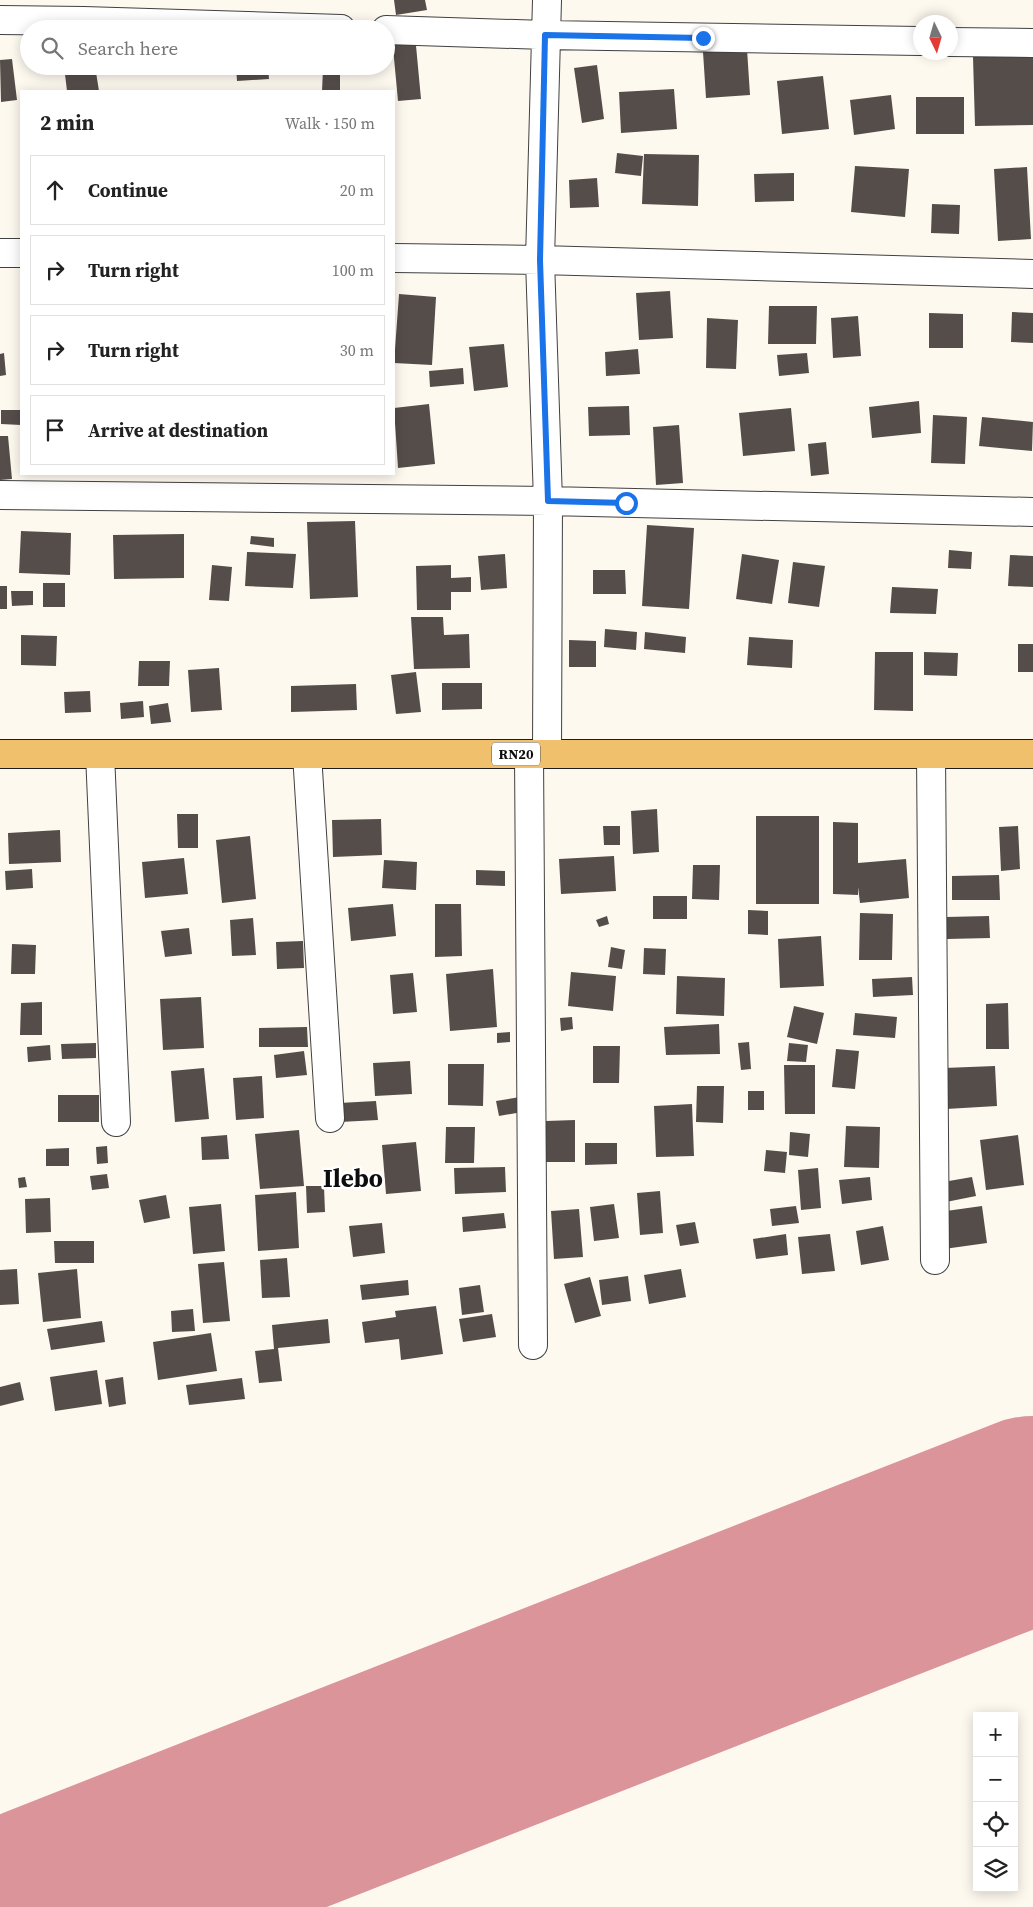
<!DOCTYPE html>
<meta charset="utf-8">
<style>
:root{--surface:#fff;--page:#f2f2f2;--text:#222;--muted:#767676;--line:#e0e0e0}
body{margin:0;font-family:"Source Serif 4",serif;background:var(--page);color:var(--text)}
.controls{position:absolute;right:15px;bottom:15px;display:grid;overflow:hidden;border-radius:0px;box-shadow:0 2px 12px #0003}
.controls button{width:45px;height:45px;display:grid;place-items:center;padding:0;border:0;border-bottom:1px solid var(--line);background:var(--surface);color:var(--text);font:25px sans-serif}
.compass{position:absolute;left:913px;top:15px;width:45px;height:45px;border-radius:50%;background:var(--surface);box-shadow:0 2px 12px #0003;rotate:175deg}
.stop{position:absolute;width:15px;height:15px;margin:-11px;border:4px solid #1a73e8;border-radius:50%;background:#fff}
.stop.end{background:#1a73e8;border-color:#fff;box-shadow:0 1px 5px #0008}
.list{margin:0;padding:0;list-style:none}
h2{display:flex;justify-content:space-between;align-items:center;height:65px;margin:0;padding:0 20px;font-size:21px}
h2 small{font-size:16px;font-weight:400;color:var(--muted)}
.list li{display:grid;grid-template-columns:32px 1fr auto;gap:15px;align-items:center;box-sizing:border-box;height:70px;margin:0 10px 10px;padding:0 10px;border:1px solid var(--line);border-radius:0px}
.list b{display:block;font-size:19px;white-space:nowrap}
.list em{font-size:16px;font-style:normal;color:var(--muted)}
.icon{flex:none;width:28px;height:28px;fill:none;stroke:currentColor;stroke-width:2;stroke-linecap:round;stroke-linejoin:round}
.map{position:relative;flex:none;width:1033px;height:1907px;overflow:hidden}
.search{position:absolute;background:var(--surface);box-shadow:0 2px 12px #0003;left:20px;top:20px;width:375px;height:55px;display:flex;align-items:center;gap:12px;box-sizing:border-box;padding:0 18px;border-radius:28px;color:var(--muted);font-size:19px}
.panel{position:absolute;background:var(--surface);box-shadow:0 2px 12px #0003;left:20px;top:90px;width:375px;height:385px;border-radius:0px}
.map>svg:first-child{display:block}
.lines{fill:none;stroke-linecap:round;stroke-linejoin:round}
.runway{stroke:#da949a;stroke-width:206}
.building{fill:#554d4a}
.minor-casing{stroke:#404040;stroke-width:30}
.major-casing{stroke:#1e1e1e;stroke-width:30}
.minor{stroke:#fff;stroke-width:28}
.major{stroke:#f0c06d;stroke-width:28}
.route{stroke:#1a73e8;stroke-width:6}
.labels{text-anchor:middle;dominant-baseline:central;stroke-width:5;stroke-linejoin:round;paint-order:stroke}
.shield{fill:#fff;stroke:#565656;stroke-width:1}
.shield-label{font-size:14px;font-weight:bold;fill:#0d0d0d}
.town-label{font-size:25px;font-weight:bold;fill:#0d0d0d;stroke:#fff}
</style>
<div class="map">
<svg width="1033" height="1907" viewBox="0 0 1033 1907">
<rect width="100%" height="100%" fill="#fef9ef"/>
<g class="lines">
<!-- runway -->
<path class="runway" d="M45,1907L1033,1519"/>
</g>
<!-- building -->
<path class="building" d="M394,0H425L427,10L396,15Z
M415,35L421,99L398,101L392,37Z
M747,49L750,95L706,98L703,52Z
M1033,56V125L975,126L973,57Z
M12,59L17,100L1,102L0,60Z
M597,65L604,119L582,123L574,68Z
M64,66H95L99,91H67Z
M236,66H268L269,79L237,81Z
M323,69H340V91H322Z
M823,76L829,129L782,134L777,81Z
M674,89L677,129L621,133L619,92Z
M891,95L895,129L854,135L850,100Z
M916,97H964V134H916Z
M617,153L643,156L641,176L615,173Z
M644,154L699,155L698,206L642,204Z
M855,166L909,169L905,217L851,212Z
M1027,167L1031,239L998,241L994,169Z
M794,173V201L755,202L754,174Z
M597,178L599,207L570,208L569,180Z
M932,204L960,205L959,234L931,233Z
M670,291L673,338L639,340L636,293Z
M399,294L436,297L432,365L394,363Z
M769,306H817L816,344H768Z
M1012,312L1033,313V343L1011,342Z
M929,313L963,314V348H929Z
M858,316L861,356L833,358L831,318Z
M707,318L738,320L736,369L706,368Z
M504,344L508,387L474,391L469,347Z
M638,349L640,374L606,376L605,352Z
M4,353L6,375L0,376V354Z
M807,353L809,373L779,376L777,355Z
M463,368L464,384L430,387L429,371Z
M919,401L921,433L872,438L869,407Z
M429,404L435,464L398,468L394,408Z
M629,406L630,435L589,436L588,407Z
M791,408L795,451L743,456L739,413Z
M1,410H21V425L1,424Z
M933,415L967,417L965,464L931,463Z
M982,417L1033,422L1032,451L979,446Z
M679,425L683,483L656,485L653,427Z
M0,436H8L12,479L0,480Z
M826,442L829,474L811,476L808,444Z
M355,521L358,597L310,599L307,522Z
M647,525L694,528L689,609L642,606Z
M21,531L71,533L70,575L19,573Z
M184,534V578L114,579L113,535Z
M251,536L274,538V547L250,544Z
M949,550L972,552L971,569L948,568Z
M247,552L296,554L293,588L245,586Z
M505,554L507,588L481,590L478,556Z
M742,554L779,560L772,604L736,599Z
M1010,555L1033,556V587L1008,586Z
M793,562L825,566L819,607L788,603Z
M212,565L232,567L229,601L209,600Z
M451,565V578L471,577V592H451V610H417L416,566Z
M593,570H625L626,594H593Z
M43,583H65V607H43Z
M0,586H7V609H0Z
M892,587L938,589L936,614L890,613Z
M11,591H33V605L12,606Z
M411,617H443L444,635L469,634L470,668L414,669Z
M605,629L637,632L636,650L604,647Z
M645,632L686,637L685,653L644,649Z
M21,635L57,636L56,666L21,665Z
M749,637L793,640L792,668L747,665Z
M569,640L596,641V667H569Z
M1018,644H1033V672H1018Z
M875,652H913V711L874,710Z
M924,652L958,653L957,676L924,675Z
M139,661H170L169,686H138Z
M219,668L222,710L191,712L188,670Z
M416,672L421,712L396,714L391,675Z
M442,683H482V709L442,710Z
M356,684L357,710L291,712V686Z
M90,691L91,712L65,713L64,692Z
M143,701L144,717L121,719L120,703Z
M168,703L171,722L151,724L149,706Z
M657,809L659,852L633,854L631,811Z
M177,814H198V848H178Z
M756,816H819V904H756Z
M381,819L382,855L333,857L332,820Z
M833,822L858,823V863L906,859L909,898L860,903L858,887V895L833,894Z
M603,826H620V845H604Z
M1018,826L1020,869L1001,871L999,827Z
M60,830L61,862L9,864L8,833Z
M250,836L256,899L222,903L216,840Z
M614,856L616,891L561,894L559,859Z
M184,858L188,894L145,898L142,862Z
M384,860L417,862L416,890L382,888Z
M693,865H720L719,900L692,899Z
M32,869L33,888L6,890L5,871Z
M476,870L505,871V886L476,885Z
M999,875L1000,900H952V876Z
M653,896H687V919H653Z
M393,904L396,936L351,941L348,908Z
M435,904H461L462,956L435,957Z
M748,910L768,911V935L748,934Z
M860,913L893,914L892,960H859Z
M607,916L609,924L599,927L596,920Z
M989,916L990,938L947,939L946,917Z
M253,918L256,955L232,956L230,920Z
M189,928L192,954L165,957L161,931Z
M821,936L824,986L780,988L778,939Z
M303,941L304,968L277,969L276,942Z
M12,944L36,945L35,974H11Z
M611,947L625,950L622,969L608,967Z
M644,948L666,949L665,975L643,974Z
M493,969L497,1027L450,1031L446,974Z
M571,972L616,976L613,1011L568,1006Z
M413,973L417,1012L393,1014L390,975Z
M677,976L725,978L724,1016L676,1014Z
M912,977L913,995L873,997L872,979Z
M201,997L204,1048L163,1050L160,999Z
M42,1002V1035H20L21,1003Z
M1008,1003L1009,1049H986V1004Z
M794,1006L824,1013L817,1044L787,1037Z
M855,1013L897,1017L895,1038L853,1035Z
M572,1017L573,1029L561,1031L560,1018Z
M719,1024L720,1054L666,1055L664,1027Z
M307,1027L308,1047H259V1028Z
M510,1032V1042L497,1043V1033Z
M749,1042L751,1069L741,1070L738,1043Z
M96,1043V1058L62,1059L61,1044Z
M789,1043L808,1045L806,1062L787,1061Z
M50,1045L51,1060L28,1062L27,1047Z
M593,1046H620L619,1083H593Z
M836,1049L859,1051L855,1089L832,1087Z
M304,1051L307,1075L276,1078L274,1055Z
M410,1061L412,1094L375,1096L373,1063Z
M448,1064H484L483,1106L448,1105Z
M784,1065H815V1114H785Z
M995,1066L997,1106L946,1109L944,1068Z
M204,1068L209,1119L175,1122L171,1071Z
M262,1076L264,1118L236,1120L233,1078Z
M697,1086H724L723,1123L696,1122Z
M748,1091H764V1110H748Z
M58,1095H99V1122H58Z
M520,1097L522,1112L499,1116L496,1101Z
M376,1101L378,1120L340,1122L339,1103Z
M692,1104L694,1156L656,1157L654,1106Z
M575,1120V1162H546V1121Z
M846,1126L880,1127L879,1168L844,1167Z
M446,1127H475L474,1163H445Z
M299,1130L304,1186L260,1189L255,1134Z
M790,1132L810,1134L808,1157L789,1155Z
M227,1135L229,1159L202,1160L201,1137Z
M1018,1135L1024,1185L986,1190L980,1140Z
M416,1142L421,1191L386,1194L382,1145Z
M585,1143H617V1164L585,1165Z
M107,1146L108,1163L97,1164L96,1147Z
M69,1148V1166H46V1149Z
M766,1150L787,1152L785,1173L764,1171Z
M505,1167L506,1192L455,1194L454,1168Z
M818,1168L821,1208L801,1210L798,1170Z
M107,1174L109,1188L92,1190L90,1176Z
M25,1177L27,1187L19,1188L18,1178Z
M870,1177L872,1200L842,1204L839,1180Z
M972,1177L976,1196L946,1202L943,1182Z
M306,1186H324L325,1212L307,1213Z
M660,1191L663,1233L640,1235L637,1193Z
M296,1192L299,1248L258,1251L255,1195Z
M166,1195L170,1218L144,1223L139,1200Z
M50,1198L51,1232L26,1233L25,1199Z
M221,1204L225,1251L193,1254L189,1207Z
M614,1204L619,1238L594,1241L590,1207Z
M796,1206L799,1223L772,1226L770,1209Z
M982,1206L987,1243L944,1249L939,1212Z
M579,1209L583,1257L554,1259L551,1211Z
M504,1213L506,1228L463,1232L462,1217Z
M695,1222L699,1243L680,1246L676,1225Z
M382,1223L385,1253L353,1257L349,1226Z
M883,1226L889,1260L861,1265L856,1231Z
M786,1234L788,1255L756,1259L753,1239Z
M830,1234L835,1271L802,1274L798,1237Z
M54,1241H94V1263H55Z
M287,1258L290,1297L262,1298L260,1260Z
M224,1262L230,1321L203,1323L198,1264Z
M17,1269L19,1304L0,1305V1270Z
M77,1269L81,1318L43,1322L38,1273Z
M681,1269L686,1297L649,1304L644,1275Z
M628,1276L631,1301L602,1305L599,1280Z
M590,1277L601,1316L575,1323L564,1284Z
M408,1280L409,1295L362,1300L360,1285Z
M480,1285L484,1312L462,1315L459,1288Z
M436,1306L443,1354L401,1360L399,1339L365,1343L362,1322L396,1317L395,1311Z
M193,1309L195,1331L172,1332L171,1311Z
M492,1314L496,1337L463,1342L459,1319Z
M328,1319L330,1343L278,1348L282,1381L259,1383L255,1351L274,1349L272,1325Z
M102,1321L105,1342L51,1350L47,1329Z
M211,1333L217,1371L158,1380L153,1342Z
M97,1370L102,1404L55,1411L50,1377Z
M123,1377L126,1404L109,1407L105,1380Z
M242,1378L245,1399L189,1405L186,1385Z
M20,1382L24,1400L0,1406V1387Z"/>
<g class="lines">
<defs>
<path id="minor" d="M547,0L540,260L548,501L1033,512
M0,20L84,21L341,29
M386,30L545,35L920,41
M950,42L1033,43
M0,253H21
M394,258L540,260L1033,274
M0,495L548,501L547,754
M100,754L116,1122
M307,754L330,1118
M529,754L533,1345
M931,754L935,1260"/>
<path id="major" d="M0,754H1033"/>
</defs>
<!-- minor casing -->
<use href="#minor" class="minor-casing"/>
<!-- major casing -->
<use href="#major" class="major-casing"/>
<!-- minor -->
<use href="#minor" class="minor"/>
<!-- major -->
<use href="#major" class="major"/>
</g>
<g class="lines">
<!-- route -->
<path class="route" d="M626,503L548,501L540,260L545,35L703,38"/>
</g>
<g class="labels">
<!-- shield labels -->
<rect class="shield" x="492" y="742.5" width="48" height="23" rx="4"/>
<g class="shield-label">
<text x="516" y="754">RN20</text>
</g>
<!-- town labels -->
<g class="town-label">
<text x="353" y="1178">Ilebo</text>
</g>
</g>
</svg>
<div class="controls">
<button>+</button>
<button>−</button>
<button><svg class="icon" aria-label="locate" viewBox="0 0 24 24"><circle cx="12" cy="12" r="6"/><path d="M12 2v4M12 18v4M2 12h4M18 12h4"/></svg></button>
<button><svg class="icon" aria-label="layers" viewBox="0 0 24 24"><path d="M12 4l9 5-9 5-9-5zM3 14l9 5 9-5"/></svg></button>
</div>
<svg class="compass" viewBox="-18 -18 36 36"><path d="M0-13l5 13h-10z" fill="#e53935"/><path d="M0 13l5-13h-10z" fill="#767676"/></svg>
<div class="stop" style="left:626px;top:503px"></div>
<div class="stop end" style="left:703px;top:38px"></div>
<div class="search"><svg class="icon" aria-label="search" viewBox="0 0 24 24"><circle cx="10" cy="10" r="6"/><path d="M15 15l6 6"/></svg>Search here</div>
<section class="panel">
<h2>2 min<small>Walk · 150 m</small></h2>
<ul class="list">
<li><svg class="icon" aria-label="ahead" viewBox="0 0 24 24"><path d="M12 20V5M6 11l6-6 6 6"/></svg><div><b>Continue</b></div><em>20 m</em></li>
<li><svg class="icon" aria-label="right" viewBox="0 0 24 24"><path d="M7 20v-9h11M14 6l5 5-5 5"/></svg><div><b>Turn right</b></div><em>100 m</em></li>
<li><svg class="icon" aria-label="right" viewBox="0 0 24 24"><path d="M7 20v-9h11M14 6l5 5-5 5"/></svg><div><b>Turn right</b></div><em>30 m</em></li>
<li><svg class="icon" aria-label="arrive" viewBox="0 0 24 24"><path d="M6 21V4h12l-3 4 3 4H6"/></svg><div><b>Arrive at destination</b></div></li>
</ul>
</section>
</div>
